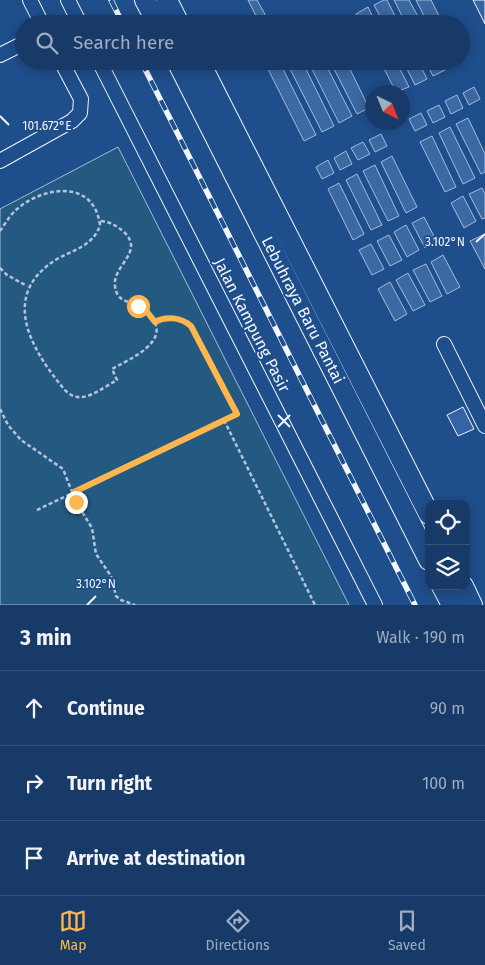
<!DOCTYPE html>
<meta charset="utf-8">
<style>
:root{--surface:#173a69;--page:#20416f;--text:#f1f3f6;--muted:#9eadc0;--line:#36547d;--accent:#ffb74d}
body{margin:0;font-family:"Fira Sans",sans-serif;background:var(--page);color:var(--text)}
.controls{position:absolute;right:15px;bottom:15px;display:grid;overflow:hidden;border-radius:10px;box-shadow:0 2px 12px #0003}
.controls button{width:45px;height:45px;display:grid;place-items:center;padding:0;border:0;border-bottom:1px solid var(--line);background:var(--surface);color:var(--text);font:25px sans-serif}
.compass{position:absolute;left:365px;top:85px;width:45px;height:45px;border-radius:50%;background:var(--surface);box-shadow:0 2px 12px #0003;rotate:137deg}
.stop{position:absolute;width:15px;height:15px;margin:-11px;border:4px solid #ffb74d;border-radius:50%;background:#fff}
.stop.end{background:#ffb74d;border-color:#fff;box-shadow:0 1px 5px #0008}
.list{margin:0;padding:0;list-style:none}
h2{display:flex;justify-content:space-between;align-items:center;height:65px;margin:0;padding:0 20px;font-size:21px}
h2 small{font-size:16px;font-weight:400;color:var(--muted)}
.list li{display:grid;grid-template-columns:32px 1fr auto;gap:15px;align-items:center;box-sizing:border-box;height:75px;padding:0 20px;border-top:1px solid var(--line)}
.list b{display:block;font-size:19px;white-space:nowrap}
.list em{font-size:16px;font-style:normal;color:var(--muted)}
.icon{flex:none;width:28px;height:28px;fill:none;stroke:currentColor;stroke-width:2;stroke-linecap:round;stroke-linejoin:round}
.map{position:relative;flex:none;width:485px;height:605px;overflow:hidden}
.search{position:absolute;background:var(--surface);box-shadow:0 2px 12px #0003;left:15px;right:15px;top:15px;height:55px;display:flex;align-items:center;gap:12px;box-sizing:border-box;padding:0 18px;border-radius:28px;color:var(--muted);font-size:19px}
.sheet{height:290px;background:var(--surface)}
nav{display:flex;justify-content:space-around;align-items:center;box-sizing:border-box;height:70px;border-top:1px solid var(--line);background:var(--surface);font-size:14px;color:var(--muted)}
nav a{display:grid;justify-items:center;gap:2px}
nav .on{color:var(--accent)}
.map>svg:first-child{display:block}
.green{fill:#245a82;stroke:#a8bbd7}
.water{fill:#3b69a3;stroke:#a8bbd7}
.building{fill:#3563a3;stroke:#f2f6ff}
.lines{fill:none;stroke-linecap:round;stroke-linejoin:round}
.minor-casing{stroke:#f2f6ff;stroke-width:16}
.highway-casing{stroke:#f2f6ff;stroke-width:22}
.path{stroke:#b3c4dc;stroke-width:2.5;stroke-dasharray:4 2.5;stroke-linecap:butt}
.minor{stroke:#1f4e8c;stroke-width:14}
.highway{stroke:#1f4e8c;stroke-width:20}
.rail-casing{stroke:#f2f6ff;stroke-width:5.5}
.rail{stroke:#1f4e8c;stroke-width:4;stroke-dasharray:11;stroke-linecap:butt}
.route{stroke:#ffb74d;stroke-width:6}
.ticks{fill:none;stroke:#f2f6ff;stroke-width:2}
.labels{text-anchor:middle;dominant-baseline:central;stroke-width:4;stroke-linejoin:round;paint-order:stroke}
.street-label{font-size:16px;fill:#f2f6ff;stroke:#1f4e8c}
.ticks-label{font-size:12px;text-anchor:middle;fill:#f2f6ff;stroke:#1f4e8c;stroke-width:4;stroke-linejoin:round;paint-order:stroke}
</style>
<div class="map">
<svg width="485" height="605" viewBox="0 0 485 605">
<rect width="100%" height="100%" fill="#1f4e8c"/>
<!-- green -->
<path class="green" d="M118,147L349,605H0V209Z"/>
<!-- water -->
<path class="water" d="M248,0H257L267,18L259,22Z
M384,0H387L399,24H384L374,5Z
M394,0H409L422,24H406Z
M416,0H431L443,24H428Z
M368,7L376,24H361L356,14Z
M264,61H279L316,135L304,141Z
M286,61H302L334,126L322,132Z
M308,61H324L352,116L339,123Z
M330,61H346L369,108L357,114Z
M380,61H396L409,87L396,92Z
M403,61H418L427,79L415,85Z
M425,61H441L445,70L433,76Z
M474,87L480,99L469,105L463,93Z
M457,95L463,108L451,114L445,101Z
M439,105L445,117L433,123L427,111Z
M421,113L427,125L415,131L409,119Z
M468,118L485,154V172L481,174L456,124Z
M450,127L475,178L463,184L439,133Z
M381,134L387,146L375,152L369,140Z
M432,136L456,187L445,192L420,142Z
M363,142L370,154L358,160L351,148Z
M346,151L352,164L340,170L334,158Z
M392,156L417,207L406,213L381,162Z
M328,160L334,173L322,179L316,167Z
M375,165L399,216L388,221L363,171Z
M357,174L382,225L371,230L346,180Z
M339,183L364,234L353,240L328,189Z
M482,188L485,194V218L482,219L469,194Z
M463,196L476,221L464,228L451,203Z
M424,217L437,242L425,248L412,223Z
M406,225L419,250L407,257L394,232Z
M389,235L402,260L390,266L377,241Z
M483,235L485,239V269L470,241Z
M371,244L384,269L372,275L359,250Z
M443,255L460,287L447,294L431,262Z
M426,264L442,296L430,302L413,270Z
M408,273L425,305L413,311L396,280Z
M390,282L407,314L395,321L378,289Z"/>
<!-- building -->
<path class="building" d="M473,0H485V24Z
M463,407L474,429L458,436L447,415Z"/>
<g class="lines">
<defs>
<path id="minor" d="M30,0L42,24
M68,0L80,24
M0,55L24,43
M99,61L375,605
M0,161L72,121L80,113L81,99L61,61
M444,344L485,426"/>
<path id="highway" d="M145,0L158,24
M167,0L179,24
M177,61L429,560
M199,61L429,514
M442,586L452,605
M463,586L472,605"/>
</defs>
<!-- minor casing -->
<use href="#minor" class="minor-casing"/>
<!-- highway casing -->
<use href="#highway" class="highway-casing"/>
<!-- path -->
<path class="path" d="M0,231C5,224 10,215 17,209C44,186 94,179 100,225C94,245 74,250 57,259C0,294 29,347 64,389C80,408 100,389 117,380L112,369C128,360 169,343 153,319C150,315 147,310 143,308C132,301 117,304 115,286C112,266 145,252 124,232C116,225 110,222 100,221
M0,268L7,275L27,286
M0,409L8,425L21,440L63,469L76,502L92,528L96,554L111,576L116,596L121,600L135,605
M224,420L315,605
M37,510L237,414L191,326C181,317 166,316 155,322"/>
<!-- minor -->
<use href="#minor" class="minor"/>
<!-- highway -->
<use href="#highway" class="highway"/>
<defs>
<path id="rail" d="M111,0L123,24
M141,61L415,605"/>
</defs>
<!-- rail casing -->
<use href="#rail" class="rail-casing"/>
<!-- rail -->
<use href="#rail" class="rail"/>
</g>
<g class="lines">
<!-- route -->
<path class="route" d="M76,502L74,492L237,414L191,326C181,317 166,316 155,322L144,308L138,306"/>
</g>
<!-- ticks -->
<path class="ticks" d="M0,116L9,125M476,242L485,234M278,415L290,427M278,427L290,415M87,605L96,596"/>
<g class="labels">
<!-- street labels -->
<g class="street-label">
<text transform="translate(303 310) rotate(63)">Lebuhraya Baru Pantai</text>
<text transform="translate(252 325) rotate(63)">Jalan Kampung Pasir</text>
</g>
</g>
<g class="ticks-label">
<text x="47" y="130">101.672°E</text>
<text x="445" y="246">3.102°N</text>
<text x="96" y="588">3.102°N</text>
</g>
</svg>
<div class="controls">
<button><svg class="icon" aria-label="locate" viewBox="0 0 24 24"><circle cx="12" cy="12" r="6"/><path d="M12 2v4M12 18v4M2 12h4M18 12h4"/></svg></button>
<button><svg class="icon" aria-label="layers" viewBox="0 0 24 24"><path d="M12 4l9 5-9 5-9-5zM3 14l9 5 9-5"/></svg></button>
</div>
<svg class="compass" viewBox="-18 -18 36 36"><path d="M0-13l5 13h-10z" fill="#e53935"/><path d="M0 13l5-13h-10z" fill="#9eadc0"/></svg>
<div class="stop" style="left:138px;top:306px"></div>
<div class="stop end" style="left:76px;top:502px"></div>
<div class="search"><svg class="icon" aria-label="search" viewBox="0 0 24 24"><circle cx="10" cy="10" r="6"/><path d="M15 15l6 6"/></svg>Search here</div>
</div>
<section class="sheet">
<h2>3 min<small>Walk · 190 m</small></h2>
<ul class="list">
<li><svg class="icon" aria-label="ahead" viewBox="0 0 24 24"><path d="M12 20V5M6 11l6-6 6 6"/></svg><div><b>Continue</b></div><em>90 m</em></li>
<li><svg class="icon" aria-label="right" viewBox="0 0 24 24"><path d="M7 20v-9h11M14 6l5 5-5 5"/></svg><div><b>Turn right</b></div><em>100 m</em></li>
<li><svg class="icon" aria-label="arrive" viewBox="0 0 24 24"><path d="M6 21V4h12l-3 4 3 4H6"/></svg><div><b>Arrive at destination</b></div></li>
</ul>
</section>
<nav>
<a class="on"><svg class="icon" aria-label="map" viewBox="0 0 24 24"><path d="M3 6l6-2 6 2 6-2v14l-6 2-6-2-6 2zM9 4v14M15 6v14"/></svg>Map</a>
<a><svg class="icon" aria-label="directions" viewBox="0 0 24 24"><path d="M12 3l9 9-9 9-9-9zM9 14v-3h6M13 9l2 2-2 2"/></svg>Directions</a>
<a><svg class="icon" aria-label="saved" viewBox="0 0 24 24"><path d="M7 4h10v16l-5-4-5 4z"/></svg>Saved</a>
</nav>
